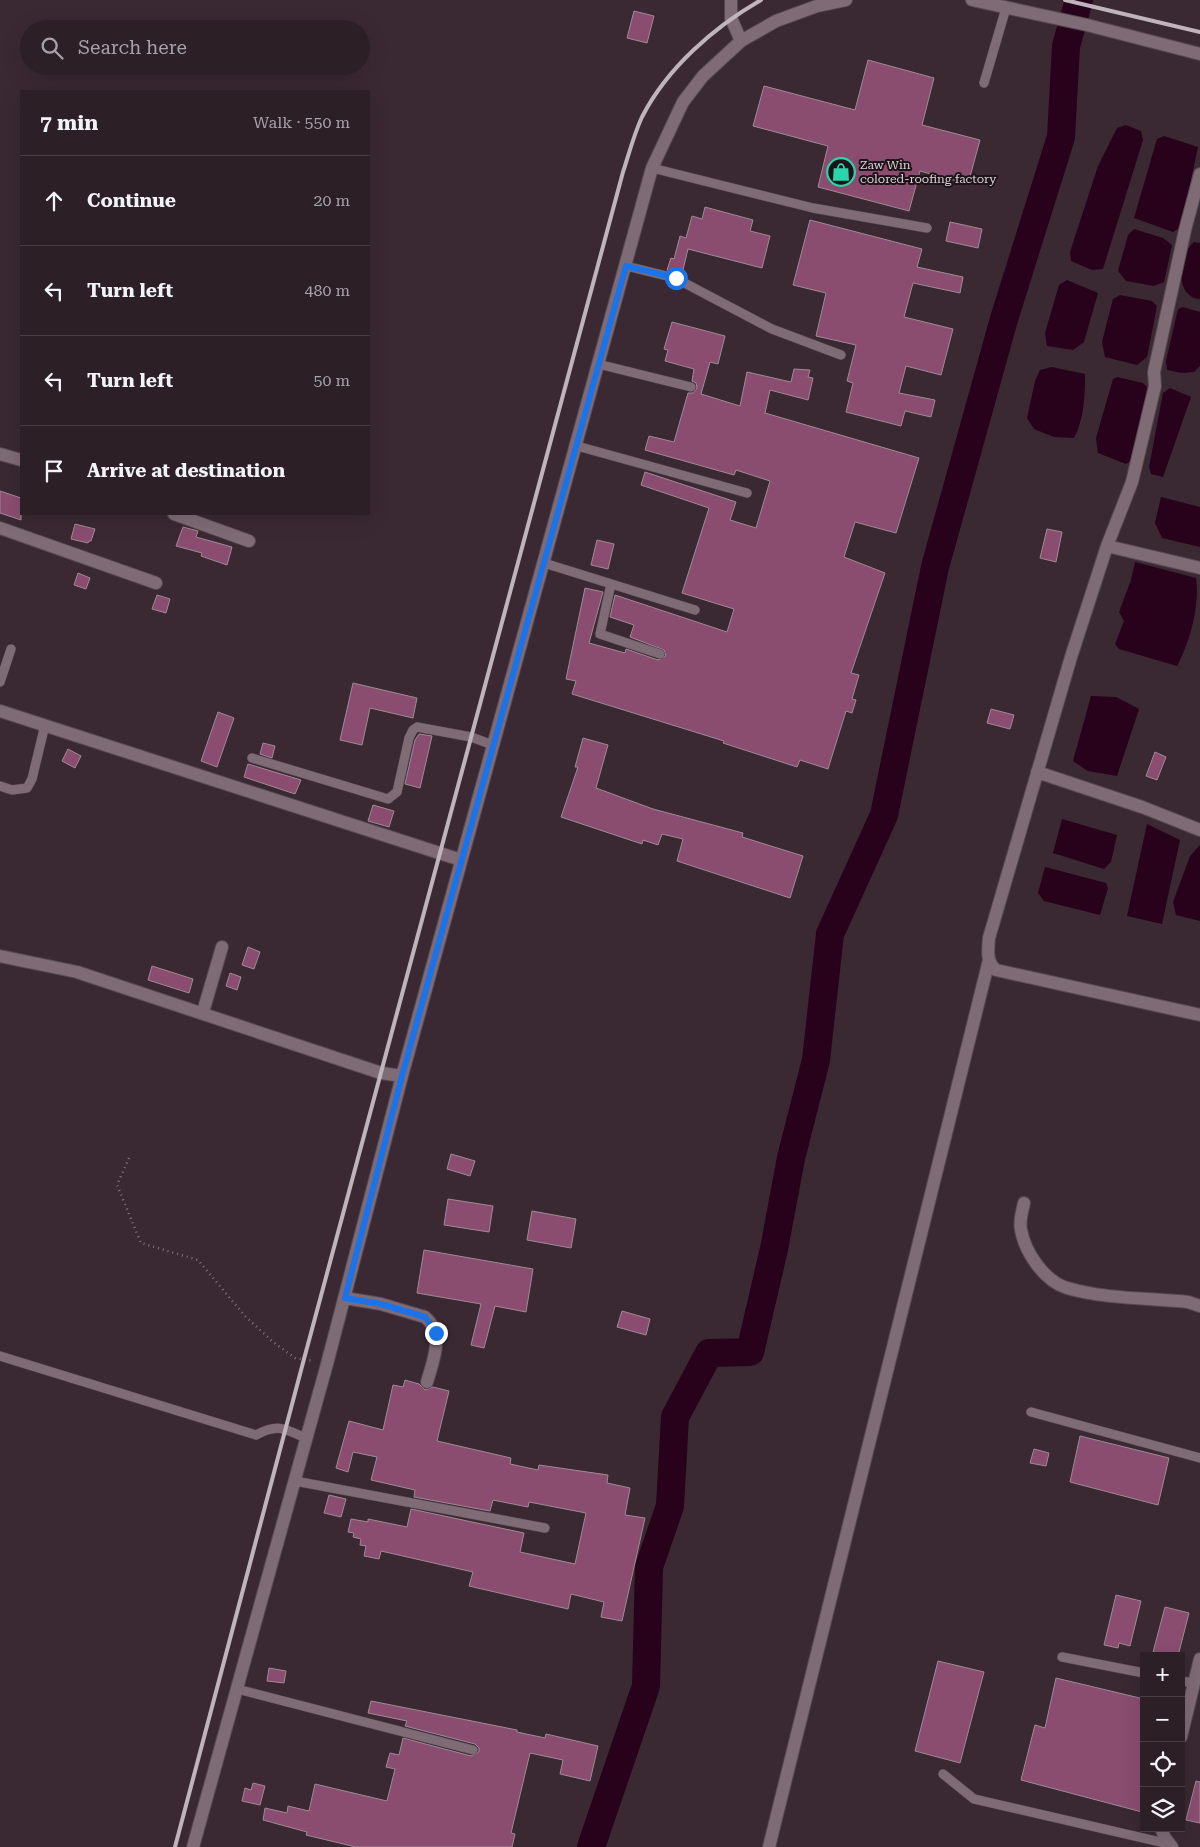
<!DOCTYPE html>
<meta charset="utf-8">
<style>
:root{--surface:#2c1f26;--page:#34272e;--text:#f1f3f6;--muted:#a6a2a7;--line:#483d43}
body{margin:0;font-family:"Roboto Serif",serif;background:var(--page);color:var(--text)}
.controls{position:absolute;right:15px;bottom:15px;display:grid;overflow:hidden;border-radius:0px;box-shadow:0 5px 20px #0002}
.controls button{width:45px;height:45px;display:grid;place-items:center;padding:0;border:0;border-bottom:1px solid var(--line);background:var(--surface);color:var(--text);font:25px sans-serif}
.stop{position:absolute;width:15px;height:15px;margin:-11px;border:4px solid #1a73e8;border-radius:50%;background:#fff}
.stop.end{background:#1a73e8;border-color:#fff;box-shadow:0 1px 5px #0008}
.list{margin:0;padding:0;list-style:none}
h2{display:flex;justify-content:space-between;align-items:center;height:65px;margin:0;padding:0 20px;font-size:21px}
h2 small{font-size:16px;font-weight:400;color:var(--muted)}
.list li{display:grid;grid-template-columns:32px 1fr auto;gap:15px;align-items:center;box-sizing:border-box;height:90px;padding:0 20px;border-top:1px solid var(--line)}
.list b{display:block;font-size:19px;white-space:nowrap}
.list em{font-size:16px;font-style:normal;color:var(--muted)}
.icon{flex:none;width:28px;height:28px;fill:none;stroke:currentColor;stroke-width:2;stroke-linecap:round;stroke-linejoin:round}
.map{position:relative;flex:none;width:1200px;height:1847px;overflow:hidden}
.search{position:absolute;background:var(--surface);box-shadow:0 5px 20px #0002;left:20px;top:20px;width:350px;height:55px;display:flex;align-items:center;gap:12px;box-sizing:border-box;padding:0 18px;border-radius:28px;color:var(--muted);font-size:19px}
.panel{position:absolute;background:var(--surface);box-shadow:0 5px 20px #0002;left:20px;top:90px;width:350px;height:425px;border-radius:0px}
.map>svg:first-child{display:block}
.water{fill:#28011a}
.lines{fill:none;stroke-linecap:round;stroke-linejoin:round}
.river{stroke:#28011a;stroke-width:28}
.building{fill:#8a4d70;stroke:#9f8a95}
.lane-casing{stroke:#564850;stroke-width:10}
.street-casing{stroke:#564850;stroke-width:14}
.path{stroke:#83757c;stroke-width:2.5;stroke-dasharray:1 4;stroke-linecap:butt}
.lane{stroke:#7f6b75;stroke-width:9}
.street{stroke:#7f6b75;stroke-width:12}
.rail{stroke:#c0b4bb;stroke-width:4}
.route{stroke:#1a73e8;stroke-width:6}
.labels{text-anchor:middle;dominant-baseline:central;stroke-width:4;stroke-linejoin:round;paint-order:stroke}
.poi-label{font-size:12px;fill:#dfd4da;stroke:#1c1418;text-anchor:start}
</style>
<div class="map">
<svg width="1200" height="1847" viewBox="0 0 1200 1847">
<rect width="100%" height="100%" fill="#3a2932"/>
<!-- water -->
<path class="water" d="M1126,125L1141,131L1143,140L1103,269L1092,270L1071,261L1070,252L1098,166L1117,128Z
M1164,136L1198,147L1181,227L1173,232L1134,218L1157,139Z
M1134,229L1163,238L1172,245L1164,282L1154,286L1126,281L1118,271L1128,235Z
M1194,242L1200,243V299C1173,297 1179,254 1194,242Z
M1067,280L1098,293L1084,342L1073,350L1047,346L1045,333L1059,285Z
M1120,295L1152,301L1157,306L1147,357L1137,365L1105,357L1102,342L1113,299Z
M1183,307L1200,312V366L1194,372L1182,373L1167,370L1166,361L1178,309Z
M1052,367L1085,374C1085,395 1084,420 1074,438L1054,437L1034,429L1027,418L1035,381L1040,370Z
M1117,377L1143,383L1149,389L1133,460L1126,464L1098,453L1096,438L1113,379Z
M1170,388L1191,397L1163,477L1151,474L1149,467L1163,393Z
M1161,497L1200,507V547L1162,538L1155,523Z
M1135,562L1196,578C1200,605 1190,642 1177,666L1119,649L1115,644L1124,621L1119,612L1131,580Z
M1091,696L1116,697L1139,709L1117,776L1088,771L1073,761Z
M1062,819L1117,835L1111,862L1104,869L1053,853Z
M1147,824L1180,840L1162,924L1127,916Z
M1200,845V921L1176,915L1173,902L1190,856Z
M1045,867L1106,883L1108,888L1100,915L1044,901L1038,893Z"/>
<g class="lines">
<!-- river -->
<path class="river" d="M591,1847L646,1686L649,1567L670,1506L675,1417L709,1353L750,1352L774,1249L791,1158L816,1060L830,934L884,815L935,567L1004,319L1061,137L1066,46L1079,0"/>
</g>
<!-- building -->
<path class="building" d="M634,11L654,16L647,43L627,38Z
M868,60L934,78L922,125L980,140L968,184L920,171L909,211L818,187L828,146L753,126L764,86L855,110Z
M705,207L753,220L750,231L770,236L762,268L688,249L682,274L667,270L671,258L674,259L680,236L686,238L692,216L702,219Z
M810,220L922,249L917,267L963,277L960,293L913,283L904,317L953,329L941,375L906,366L899,393L935,400L931,417L905,411L901,426L846,412L853,383L847,381L856,345L816,336L826,293L793,285Z
M950,222L982,229L978,248L946,241Z
M672,322L725,336L718,364L710,362L701,394L740,406L747,372L791,382L794,369L810,370L808,377L813,378L808,400L770,390L765,413L919,458L896,533L855,522L844,557L885,573L851,673L859,675L852,699L856,700L852,713L846,711L828,769L800,760L797,767L723,743L724,741L572,694L576,681L566,679L585,588L603,592L589,643L625,653L626,649L658,660L666,656L664,650L630,637L634,625L610,617L615,595L727,632L734,609L682,593L709,508L641,485L645,472L736,502L730,520L756,528L770,481L736,470L734,475L645,450L649,436L674,442L688,393H693L697,388L696,383L692,381L694,369L665,361L668,350L664,349Z
M0,491L21,498V520L0,513Z
M75,524L95,529L91,541H89L88,543L71,539Z
M183,527L198,531L196,537L232,547L227,565L201,556L202,553L176,546Z
M1047,529L1062,532L1056,562L1040,558Z
M597,540L614,544L608,569L591,565Z
M78,573L90,578L86,589L74,585Z
M157,595L170,599L166,613L152,609Z
M353,683L417,698L413,718L370,708L362,745L340,740Z
M991,709L1014,715L1010,729L987,723Z
M218,712L234,718L217,767L201,761Z
M419,734L432,736L420,788L405,784L415,740Z
M583,738L608,745L596,788L653,809L743,833L742,837L803,856L790,898L677,861L683,839L662,834L658,845L643,840L642,844L561,817L578,767H575Z
M263,743L275,746L272,758L260,754Z
M68,749L81,756L75,768L62,761Z
M1155,752L1166,757L1157,780L1146,776Z
M248,764L301,780L295,794L244,777Z
M373,805L394,811L389,827L368,821Z
M248,947L260,952L254,969L242,965Z
M152,966L193,979L189,993L148,980Z
M230,973L241,977L237,990L226,986Z
M451,1154L475,1161L470,1176L447,1169Z
M448,1199L493,1206L489,1232L444,1225Z
M532,1211L576,1219L571,1248L527,1240Z
M424,1250L533,1269L526,1312L495,1306L484,1348L471,1345L481,1304L417,1293Z
M622,1311L650,1319L646,1335L617,1327Z
M405,1380L419,1384L425,1390L433,1387L449,1391L437,1441L511,1458L510,1464L538,1470L539,1465L608,1475L607,1483L630,1488L625,1515L645,1518L622,1621L601,1617L604,1602L571,1594L568,1609L469,1586L473,1572L381,1551L379,1559L364,1556L366,1546L360,1545L361,1539L353,1537L354,1533L348,1532L351,1519L368,1522V1519L407,1527L411,1509L524,1533L520,1552L575,1564L586,1513L529,1502L528,1507L493,1500L490,1511L414,1497L415,1490L371,1480L377,1457L353,1452L348,1472L336,1468L349,1421L383,1430L393,1385L403,1387Z
M1080,1436L1169,1458L1158,1505L1070,1482Z
M1034,1449L1049,1453L1046,1466L1030,1463Z
M329,1495L346,1499L341,1517L324,1513Z
M1116,1595L1141,1601L1130,1646L1119,1643L1118,1648L1104,1645Z
M1165,1607L1189,1613L1178,1656H1152Z
M938,1661L984,1672L960,1763L915,1751Z
M269,1668L286,1671L284,1683L267,1681Z
M1056,1678L1144,1699V1805L1142,1812L1021,1780L1035,1725L1045,1728Z
M371,1701L517,1730V1732L545,1738L546,1734L598,1746L590,1781L560,1774L563,1760L530,1753L511,1833L515,1834L512,1847H356L306,1835L307,1832L263,1820L265,1808L287,1813L288,1806L309,1811L315,1784L387,1801L395,1769L386,1767L390,1753L399,1755L403,1738L471,1756L479,1752V1748L475,1744L405,1726L407,1721L368,1713Z
M1196,1781L1200,1782V1823L1186,1820Z
M253,1783L265,1786L260,1805L242,1801L245,1788L251,1790Z"/>
<g class="lines">
<defs>
<path id="lane" d="M984,83L1006,8
M652,168L813,208L927,228
M626,266L675,278L772,329L841,355
M598,364L691,387
M577,446L747,493
M544,563L695,610
M611,584L600,634L660,654
M0,682L11,649
M252,758L388,799L397,792L409,738L413,730L417,727L471,737L493,745
M0,786L12,790L27,788L32,779L45,725
M0,1356L256,1435C278,1423 284,1429 306,1438
M1031,1412L1200,1458
M295,1481L545,1528
M1062,1657L1144,1673
M1181,1681L1194,1683
M237,1689L473,1750
M943,1774L974,1799L1169,1844"/>
<path id="street" d="M731,0V18L741,41
M972,0L1087,25L1200,54
M1200,174L1185,230L1154,372L1155,386L1132,482L1107,546L1071,657L989,938C988,950 986,962 996,970L1200,1015
M0,454L21,460
M174,514L249,541
M0,528L156,583
M1107,546L1200,568
M0,711L461,860
M1037,772L1142,807L1200,830
M0,956L77,972L381,1073L402,1076
M203,1012L222,947
M1024,1203C1022,1212 1019,1221 1021,1230C1025,1252 1044,1281 1067,1288C1105,1299 1149,1298 1188,1302L1200,1306
M345,1298L381,1304L425,1317C445,1334 433,1361 427,1382
M1181,1737L1200,1659
M1161,1828L1165,1838L1172,1847
M193,1847L327,1364L402,1076L652,168L683,102L703,76L741,41L776,21L817,6L846,0
M769,1847L989,960"/>
</defs>
<!-- lane casing -->
<use href="#lane" class="lane-casing"/>
<!-- street casing -->
<use href="#street" class="street-casing"/>
<!-- path -->
<path class="path" d="M129,1158L117,1185L141,1243L198,1260L245,1316L273,1342L295,1358L314,1361"/>
<!-- lane -->
<use href="#lane" class="lane"/>
<!-- street -->
<use href="#street" class="street"/>
<!-- rail -->
<path class="rail" d="M1065,0L1200,32
M175,1847L304,1359L623,172C629,154 634,134 642,117C667,68 714,27 761,0"/>
</g>
<g class="lines">
<!-- route -->
<path class="route" d="M436,1333L425,1317L381,1304L345,1298L402,1076L626,266L676,278"/>
</g>
<!-- icons -->
<defs>
<symbol id="shop-ring" viewBox="-11 -11 22 22"><circle r="9.5" fill="#1c1418" stroke="#2ad5ac" stroke-width="1.5"/><path d="M-5-2.5h2.3a2.7 3.5 0 0 1 5.4 0H5L5.5 6h-11ZM-1.5-2.5h3a1.5 2.3 0 0 0-3 0Z" fill="#2ad5ac"/></symbol>
</defs>
<g fill-rule="evenodd">
<use href="#shop-ring" x="825" y="156" width="32" height="32"/>
</g>
<g class="labels">
<!-- poi labels -->
<g class="poi-label">
<text x="860" y="165">Zaw Win<tspan x="860" dy="14">colored-roofing factory</tspan></text>
</g>
</g>
</svg>
<div class="controls">
<button>+</button>
<button>−</button>
<button><svg class="icon" aria-label="locate" viewBox="0 0 24 24"><circle cx="12" cy="12" r="6"/><path d="M12 2v4M12 18v4M2 12h4M18 12h4"/></svg></button>
<button><svg class="icon" aria-label="layers" viewBox="0 0 24 24"><path d="M12 4l9 5-9 5-9-5zM3 14l9 5 9-5"/></svg></button>
</div>
<div class="stop" style="left:676px;top:278px"></div>
<div class="stop end" style="left:436px;top:1333px"></div>
<div class="search"><svg class="icon" aria-label="search" viewBox="0 0 24 24"><circle cx="10" cy="10" r="6"/><path d="M15 15l6 6"/></svg>Search here</div>
<section class="panel">
<h2>7 min<small>Walk · 550 m</small></h2>
<ul class="list">
<li><svg class="icon" aria-label="ahead" viewBox="0 0 24 24"><path d="M12 20V5M6 11l6-6 6 6"/></svg><div><b>Continue</b></div><em>20 m</em></li>
<li><svg class="icon" aria-label="left" viewBox="0 0 24 24"><path d="M17 20v-9H6M10 6l-5 5 5 5"/></svg><div><b>Turn left</b></div><em>480 m</em></li>
<li><svg class="icon" aria-label="left" viewBox="0 0 24 24"><path d="M17 20v-9H6M10 6l-5 5 5 5"/></svg><div><b>Turn left</b></div><em>50 m</em></li>
<li><svg class="icon" aria-label="arrive" viewBox="0 0 24 24"><path d="M6 21V4h12l-3 4 3 4H6"/></svg><div><b>Arrive at destination</b></div></li>
</ul>
</section>
</div>
